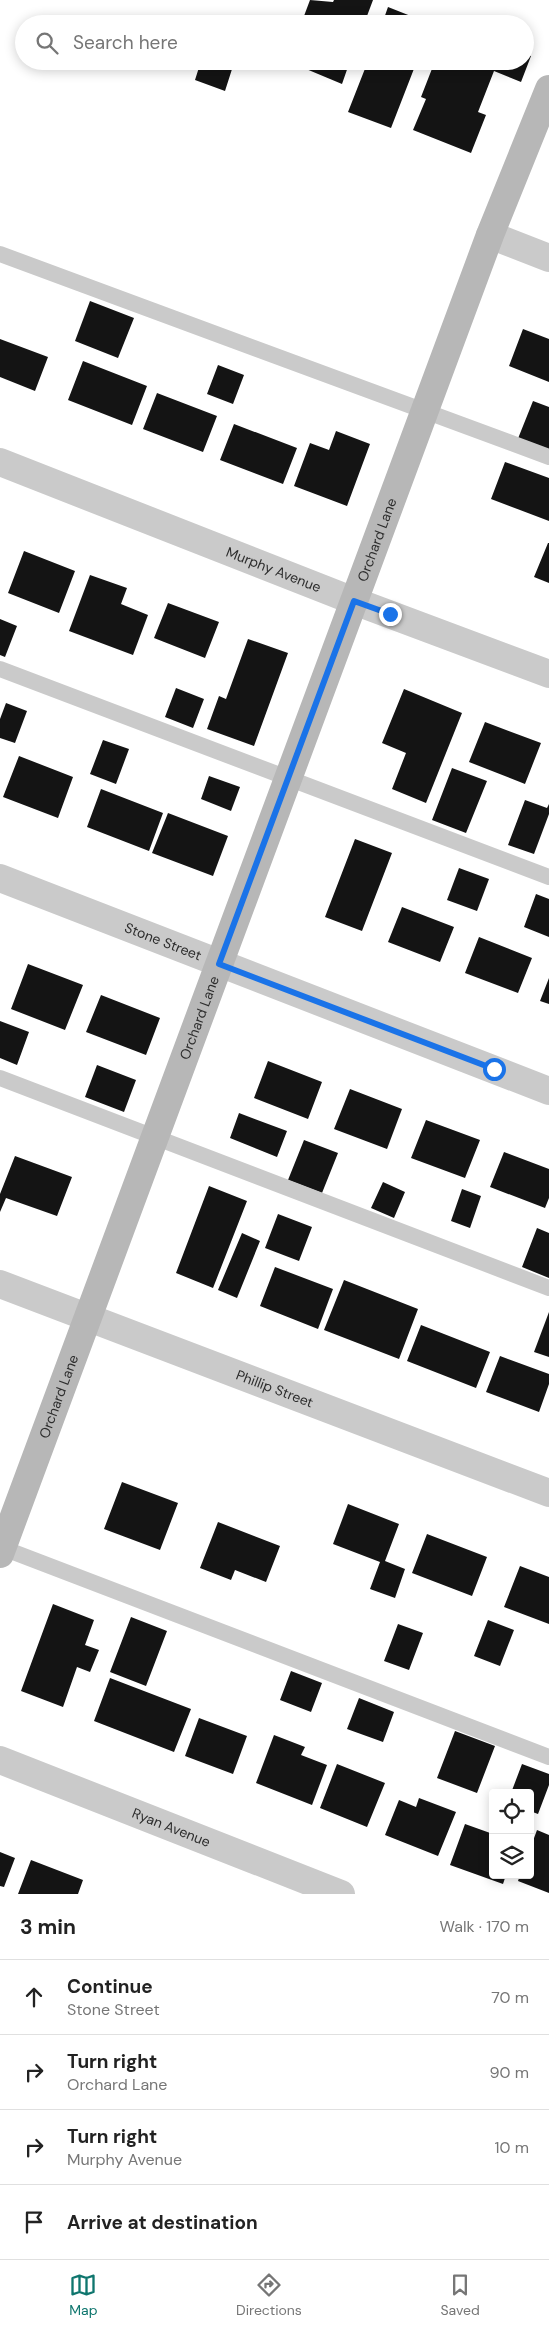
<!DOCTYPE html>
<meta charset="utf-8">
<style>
:root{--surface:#fff;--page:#f6f6f6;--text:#222;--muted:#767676;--line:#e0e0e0;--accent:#0f766e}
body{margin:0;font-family:"DM Sans",sans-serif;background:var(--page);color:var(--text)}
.controls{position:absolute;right:15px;bottom:15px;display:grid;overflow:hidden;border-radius:5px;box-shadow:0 2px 12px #0003}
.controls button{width:45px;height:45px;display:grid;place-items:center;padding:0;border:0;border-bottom:1px solid var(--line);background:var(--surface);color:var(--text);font:25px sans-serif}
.stop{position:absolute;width:15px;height:15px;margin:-11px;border:4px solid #1a73e8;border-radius:50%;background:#fff}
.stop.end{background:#1a73e8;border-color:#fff;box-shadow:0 1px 5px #0008}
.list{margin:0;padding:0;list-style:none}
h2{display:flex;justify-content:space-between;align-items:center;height:65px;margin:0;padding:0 20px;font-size:21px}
h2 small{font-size:16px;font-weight:400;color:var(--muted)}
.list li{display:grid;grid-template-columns:32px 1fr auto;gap:15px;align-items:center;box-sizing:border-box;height:75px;padding:0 20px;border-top:1px solid var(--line)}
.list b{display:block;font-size:19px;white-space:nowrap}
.list p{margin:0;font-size:16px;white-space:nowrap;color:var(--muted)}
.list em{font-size:16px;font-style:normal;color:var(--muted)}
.icon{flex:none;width:28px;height:28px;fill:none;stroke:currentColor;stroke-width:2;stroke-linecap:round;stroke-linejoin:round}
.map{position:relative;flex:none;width:549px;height:1894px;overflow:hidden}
.search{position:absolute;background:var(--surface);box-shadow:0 2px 12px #0003;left:15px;right:15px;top:15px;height:55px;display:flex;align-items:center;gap:12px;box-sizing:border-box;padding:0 18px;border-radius:28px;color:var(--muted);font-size:19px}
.sheet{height:365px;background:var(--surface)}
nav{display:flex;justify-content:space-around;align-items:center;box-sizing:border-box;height:70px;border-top:1px solid var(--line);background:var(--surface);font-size:14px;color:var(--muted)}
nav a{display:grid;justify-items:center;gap:2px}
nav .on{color:var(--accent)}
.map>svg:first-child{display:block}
.building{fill:#141414}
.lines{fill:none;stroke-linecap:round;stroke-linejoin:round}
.lane{stroke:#cacaca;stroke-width:16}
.street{stroke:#cacaca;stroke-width:28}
.secondary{stroke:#b7b7b7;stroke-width:28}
.route{stroke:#1a73e8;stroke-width:6}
.labels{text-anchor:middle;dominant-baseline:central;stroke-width:5;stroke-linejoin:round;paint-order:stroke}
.street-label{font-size:14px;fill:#2d2d2d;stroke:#fff}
</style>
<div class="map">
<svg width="549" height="1894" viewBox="0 0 549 1894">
<rect width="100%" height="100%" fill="#fff"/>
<!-- building -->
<path class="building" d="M310,0L333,2L334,0H373L364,24H301Z
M388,7L431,24H382Z
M525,54L531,56L521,82L494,71L478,112L486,115L471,153L413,130L426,99L421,97L435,61H525Z
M201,61H219L233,66L225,91L195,80Z
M287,61H350L342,84Z
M368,61H417L391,128L348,112Z
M90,301L134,318L118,358L75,341Z
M523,329L549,339V382L509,366Z
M0,339L48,357L35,391L0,377Z
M83,361L147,386L132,425L68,400Z
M218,365L244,375L233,404L207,394Z
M157,393L217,416L203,452L143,429Z
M533,401L549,407V453L517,441Z
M234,424L297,448L283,484L220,460Z
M336,431L370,444L347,506L294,486L310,443L329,450Z
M505,462L549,478V521L491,499Z
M548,543H549V583L534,577Z
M24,551L75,571L59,613L8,593Z
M90,575L127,588L121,604L148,615L133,655L69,631Z
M168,603L219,622L205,658L154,638Z
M0,619L17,626L5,657L0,655Z
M248,639L288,653L254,746L207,729L219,696L226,699Z
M176,688L204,699L193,728L165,717Z
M404,689L462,713L426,803L392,789L406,753L382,743Z
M6,703L27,711L15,743L0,738V719Z
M485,722L541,743L525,784L469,762Z
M103,740L129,749L116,784L90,774Z
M19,756L73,777L58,818L3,797Z
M452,768L487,781L466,833L432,820Z
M209,776L240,787L231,811L201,799Z
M101,789L163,813L149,851L87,827Z
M525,800L547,808L549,804V814L534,854L508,845Z
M168,813L228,836L213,876L152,853Z
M355,839L392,853L362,931L325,917Z
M459,868L489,879L477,911L447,900Z
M536,894L549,899V937L524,927Z
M402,907L454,927L440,962L388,942Z
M479,937L532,958L518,993L465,973Z
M28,964L83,985L65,1030L11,1009Z
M549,978V1004L540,1001Z
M101,995L160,1018L146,1055L86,1032Z
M0,1021L29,1032L17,1065L0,1058Z
M268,1061L322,1082L308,1119L254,1098Z
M97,1065L136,1080L124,1112L85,1097Z
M350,1089L402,1109L387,1149L334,1129Z
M239,1113L287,1131L277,1157L230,1138Z
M426,1120L480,1140L465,1178L411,1158Z
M304,1140L338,1153L322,1193L288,1180Z
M504,1152L549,1169V1198L545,1208L490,1187Z
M15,1156L72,1177L57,1216L6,1198L0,1212V1194Z
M383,1182L405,1192L394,1218L371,1208Z
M209,1186L247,1201L213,1288L176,1273Z
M462,1189L481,1196L470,1228L451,1221Z
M278,1214L312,1227L299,1261L265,1248Z
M537,1228L549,1233V1278L522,1267Z
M242,1233L260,1241L237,1298L218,1290Z
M275,1267L333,1289L318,1329L260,1306Z
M344,1280L418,1309L399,1359L324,1330Z
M549,1312V1357L534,1352Z
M421,1325L490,1352L476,1388L407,1361Z
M500,1356L549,1374V1384L539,1412L486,1392Z
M122,1482L178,1503L160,1550L104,1529Z
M348,1504L399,1524L385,1561L405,1569L395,1598L370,1589L380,1562L333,1544Z
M218,1522L280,1546L266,1582L235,1570L231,1580L200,1568Z
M427,1534L487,1557L472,1596L412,1573Z
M520,1566L549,1577V1624L504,1607Z
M53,1604L94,1620L85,1645L99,1650L90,1672L77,1667L63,1707L21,1691Z
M131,1617L167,1631L146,1686L110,1672Z
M488,1620L514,1630L500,1666L474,1656Z
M398,1624L423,1633L409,1670L384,1661Z
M291,1671L322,1683L311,1712L280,1700Z
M110,1678L191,1709L174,1752L94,1721Z
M359,1698L394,1712L383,1742L347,1729Z
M199,1718L247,1736L233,1774L185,1756Z
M455,1731L495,1746L477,1793L437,1778Z
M274,1735L305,1747L301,1755L327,1765L312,1805L256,1783Z
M337,1764L385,1783L367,1827L320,1808Z
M522,1764L549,1774V1785L538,1814L530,1811V1793H511Z
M419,1798L456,1812L438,1856L385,1835L399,1800L416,1807Z
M465,1824L493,1834V1875H506L503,1884L450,1865Z
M537,1830L549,1835V1893L518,1881L520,1875H530V1849Z
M0,1852L15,1858L4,1887L0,1886Z
M31,1860L83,1880L78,1894H18Z"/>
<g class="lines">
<!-- lane -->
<path class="lane" d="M0,254L549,457
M0,669L549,877
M0,1078L549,1288
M0,1547L549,1757"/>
<!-- street -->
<g class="street">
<path d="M490,235L549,258"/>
<path id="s1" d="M0,462L354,601L549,674"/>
<path id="s2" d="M0,878L549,1091"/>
<path id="s3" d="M0,1284L549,1493"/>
<path id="s4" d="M0,1760L341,1894"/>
</g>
<!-- secondary -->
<path class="secondary" id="s5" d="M0,1554L490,235L549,89"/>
</g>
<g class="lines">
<!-- route -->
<path class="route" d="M390,614L354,601L219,964L494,1069"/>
</g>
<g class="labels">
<!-- street labels -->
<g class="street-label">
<text stroke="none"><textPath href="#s5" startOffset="1082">Orchard Lane</textPath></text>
<text stroke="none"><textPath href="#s1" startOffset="294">Murphy Avenue</textPath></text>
<text stroke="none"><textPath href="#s2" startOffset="175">Stone Street</textPath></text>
<text stroke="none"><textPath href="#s5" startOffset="572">Orchard Lane</textPath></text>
<text stroke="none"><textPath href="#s3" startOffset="294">Phillip Street</textPath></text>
<text stroke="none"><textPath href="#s5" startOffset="168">Orchard Lane</textPath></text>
<text stroke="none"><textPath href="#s4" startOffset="184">Ryan Avenue</textPath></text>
</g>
</g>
</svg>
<div class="controls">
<button><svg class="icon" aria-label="locate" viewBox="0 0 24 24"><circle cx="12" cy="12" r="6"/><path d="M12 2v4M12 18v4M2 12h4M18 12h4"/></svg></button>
<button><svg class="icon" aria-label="layers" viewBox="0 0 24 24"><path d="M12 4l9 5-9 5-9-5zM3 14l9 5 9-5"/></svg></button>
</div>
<div class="stop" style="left:494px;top:1069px"></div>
<div class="stop end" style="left:390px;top:614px"></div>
<div class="search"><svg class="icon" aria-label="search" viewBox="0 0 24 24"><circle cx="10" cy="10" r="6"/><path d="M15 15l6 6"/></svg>Search here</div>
</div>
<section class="sheet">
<h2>3 min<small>Walk · 170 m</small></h2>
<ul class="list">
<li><svg class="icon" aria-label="ahead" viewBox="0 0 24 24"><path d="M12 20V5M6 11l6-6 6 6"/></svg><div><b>Continue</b><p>Stone Street</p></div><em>70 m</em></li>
<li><svg class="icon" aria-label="right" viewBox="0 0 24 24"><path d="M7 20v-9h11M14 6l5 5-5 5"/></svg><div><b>Turn right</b><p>Orchard Lane</p></div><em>90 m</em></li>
<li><svg class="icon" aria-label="right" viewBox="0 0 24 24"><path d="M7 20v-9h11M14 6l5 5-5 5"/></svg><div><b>Turn right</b><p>Murphy Avenue</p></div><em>10 m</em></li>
<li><svg class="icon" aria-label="arrive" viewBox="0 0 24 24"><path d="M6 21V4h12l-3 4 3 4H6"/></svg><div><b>Arrive at destination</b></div></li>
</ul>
</section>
<nav>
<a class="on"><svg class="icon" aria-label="map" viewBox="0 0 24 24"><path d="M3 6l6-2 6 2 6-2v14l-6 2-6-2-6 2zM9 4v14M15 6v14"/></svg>Map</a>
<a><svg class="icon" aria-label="directions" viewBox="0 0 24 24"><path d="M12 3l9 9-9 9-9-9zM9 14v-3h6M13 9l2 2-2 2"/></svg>Directions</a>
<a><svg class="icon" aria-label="saved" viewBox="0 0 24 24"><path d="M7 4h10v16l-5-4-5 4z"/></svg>Saved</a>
</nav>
